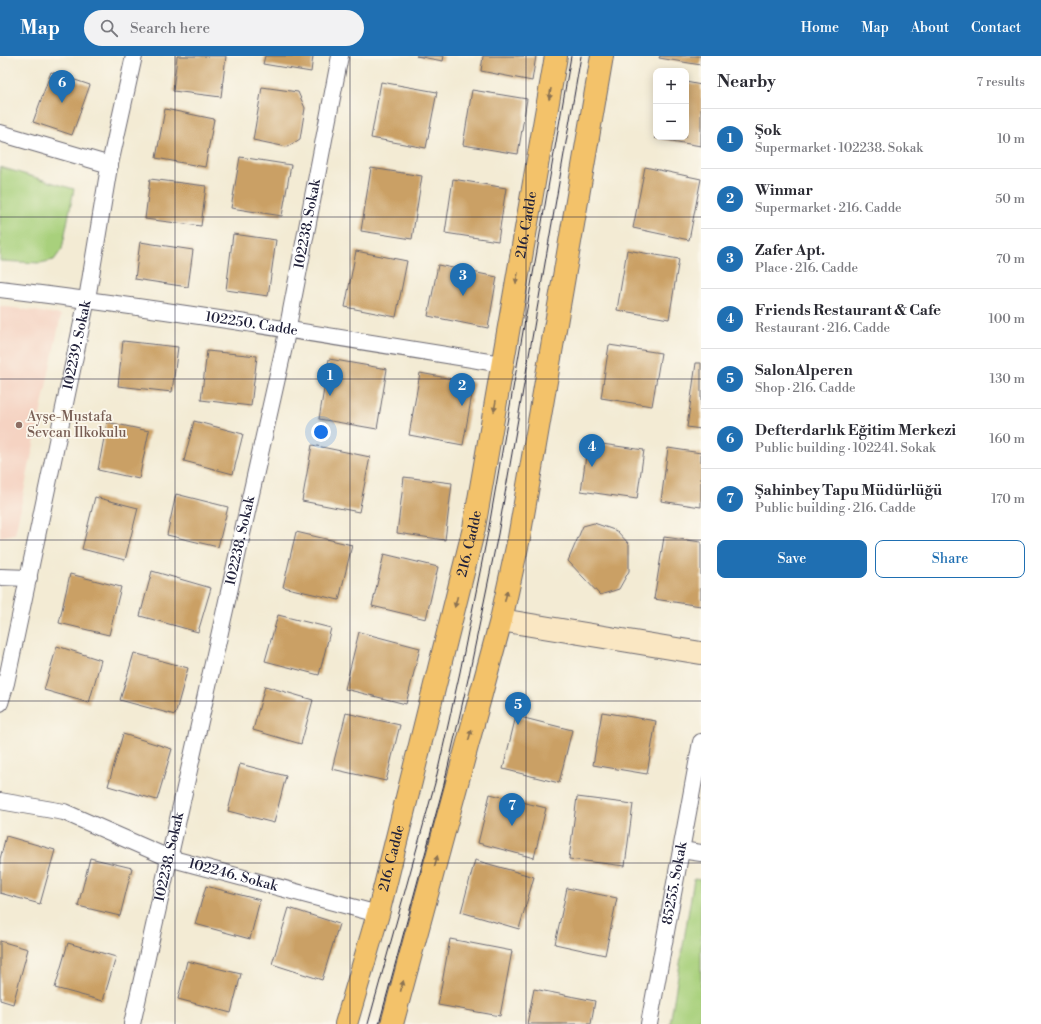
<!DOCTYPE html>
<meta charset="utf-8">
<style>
:root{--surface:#fff;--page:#f2f2f3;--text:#2b2b33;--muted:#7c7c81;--line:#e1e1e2;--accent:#1f6fb2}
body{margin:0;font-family:"Libre Bodoni",serif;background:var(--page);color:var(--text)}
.controls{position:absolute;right:12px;top:12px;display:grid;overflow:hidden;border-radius:8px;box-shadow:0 2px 10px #0003}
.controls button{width:36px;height:36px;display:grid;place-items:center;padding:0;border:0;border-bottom:1px solid var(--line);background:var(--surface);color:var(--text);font:20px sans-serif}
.you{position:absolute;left:321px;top:376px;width:14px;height:14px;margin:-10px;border:3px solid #fff;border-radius:50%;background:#1a73e8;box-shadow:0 0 0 6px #1a73e833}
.badge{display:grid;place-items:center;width:26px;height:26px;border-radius:50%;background:var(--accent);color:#fff;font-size:13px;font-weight:700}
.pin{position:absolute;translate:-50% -33px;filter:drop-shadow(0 1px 2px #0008)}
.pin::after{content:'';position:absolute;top:21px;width:14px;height:12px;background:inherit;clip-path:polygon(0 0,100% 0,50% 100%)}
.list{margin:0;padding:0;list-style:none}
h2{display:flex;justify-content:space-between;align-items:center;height:52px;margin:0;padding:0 16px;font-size:17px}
h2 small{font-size:13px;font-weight:400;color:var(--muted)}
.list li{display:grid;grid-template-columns:26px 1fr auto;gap:12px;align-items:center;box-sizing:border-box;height:60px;padding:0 16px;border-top:1px solid var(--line)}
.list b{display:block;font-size:15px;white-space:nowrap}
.list p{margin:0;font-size:13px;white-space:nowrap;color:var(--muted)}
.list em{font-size:13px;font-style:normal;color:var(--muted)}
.actions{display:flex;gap:8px;padding:12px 16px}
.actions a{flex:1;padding:9px 0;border:1px solid var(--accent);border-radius:8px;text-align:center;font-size:14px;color:var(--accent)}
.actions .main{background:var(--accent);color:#fff}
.icon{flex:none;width:22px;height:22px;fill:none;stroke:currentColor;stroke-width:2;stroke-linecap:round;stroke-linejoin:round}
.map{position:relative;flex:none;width:701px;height:968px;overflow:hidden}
header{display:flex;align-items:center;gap:24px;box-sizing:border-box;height:56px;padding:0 20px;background:var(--accent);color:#fff}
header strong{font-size:19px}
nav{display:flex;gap:22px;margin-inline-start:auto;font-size:14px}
.search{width:280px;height:36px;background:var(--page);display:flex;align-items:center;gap:10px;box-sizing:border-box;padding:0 14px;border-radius:22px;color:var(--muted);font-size:15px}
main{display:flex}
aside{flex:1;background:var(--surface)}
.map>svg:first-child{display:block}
.built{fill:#f5d3c2}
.green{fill:#a8d07b;stroke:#65795b}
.building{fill:#caa065}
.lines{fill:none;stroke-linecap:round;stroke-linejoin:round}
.street-casing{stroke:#6b6871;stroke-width:18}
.secondary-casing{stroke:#6b6871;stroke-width:24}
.primary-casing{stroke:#6b6871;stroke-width:24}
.street{stroke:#fff;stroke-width:16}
.secondary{stroke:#fae7c3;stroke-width:22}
.primary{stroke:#f3c26a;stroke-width:22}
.tram{stroke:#22223b;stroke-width:1}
.oneway{fill:#8a7252}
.grid{fill:none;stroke:#22223b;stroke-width:1;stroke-opacity:0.55}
.education-dot{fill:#8d6e63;stroke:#fbf7ec;stroke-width:1.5}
.labels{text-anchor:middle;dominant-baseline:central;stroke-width:3.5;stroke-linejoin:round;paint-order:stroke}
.street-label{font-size:14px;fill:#22223b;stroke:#fbf7ec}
.education-label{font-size:14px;fill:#785e54;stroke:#fbf7ec;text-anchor:start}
</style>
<header>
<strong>Map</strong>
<div class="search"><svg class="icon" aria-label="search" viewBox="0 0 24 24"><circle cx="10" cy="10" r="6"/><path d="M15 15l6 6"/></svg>Search here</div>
<nav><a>Home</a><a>Map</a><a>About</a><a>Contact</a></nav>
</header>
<main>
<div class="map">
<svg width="701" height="968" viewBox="0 0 701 968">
<rect width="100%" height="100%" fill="#fbf7ec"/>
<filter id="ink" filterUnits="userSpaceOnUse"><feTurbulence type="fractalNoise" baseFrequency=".025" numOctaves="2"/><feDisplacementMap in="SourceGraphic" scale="8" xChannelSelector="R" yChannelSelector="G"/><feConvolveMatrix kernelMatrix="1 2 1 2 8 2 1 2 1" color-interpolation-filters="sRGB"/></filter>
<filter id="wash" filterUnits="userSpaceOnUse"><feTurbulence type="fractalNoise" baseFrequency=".012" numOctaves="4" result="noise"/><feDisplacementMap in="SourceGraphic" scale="16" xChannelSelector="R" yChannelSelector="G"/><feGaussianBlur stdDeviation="0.9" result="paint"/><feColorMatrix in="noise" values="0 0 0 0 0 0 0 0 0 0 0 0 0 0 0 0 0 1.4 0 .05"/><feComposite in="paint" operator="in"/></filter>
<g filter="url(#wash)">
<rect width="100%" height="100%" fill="#f3ebd4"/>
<!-- built -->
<path class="built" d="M0,250L61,259L15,478L0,481Z"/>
<!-- green -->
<path class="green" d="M0,111L74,133L62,193L54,204L40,207L0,205Z
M694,823L701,824V968H670Z"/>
<g id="blocks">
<!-- building -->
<path class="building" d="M177,0H226L221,41L173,35Z
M265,0H313L311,16L263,8Z
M416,0H444L443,5Z
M483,0H536L532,25L481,15Z
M660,0H701V9L659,2Z
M51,16L90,29L72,79L33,66Z
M381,26L437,36L426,92L371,82Z
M686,26L701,29V90L654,82L686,81Z
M262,31L298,36L305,52L300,83L287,91L253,84Z
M472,34L527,43L518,98L463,89Z
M165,53L214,63L205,111L156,102Z
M240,101L291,109L282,160L231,152Z
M645,111L701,123L689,184L633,172Z
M371,112L422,120L412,183L361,175Z
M150,123L206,130L201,170L145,163Z
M453,123L506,132L498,185L445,177Z
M233,178L276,184L268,240L226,234Z
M140,186L193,194L188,231L135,223Z
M627,194L679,203L669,263L617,254Z
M356,195L407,205L396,261L345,251Z
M438,209L497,221L488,272L428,260Z
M123,285L178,291L172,336L118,330Z
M609,289L661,297L652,350L601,342Z
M207,295L257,300L251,350L201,344Z
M329,303L387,313L377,373L319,363Z
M696,307H701V373L687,371Z
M420,317L474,327L463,389L409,379Z
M194,365L243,378L233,418L184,405Z
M107,366L149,375L139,423L98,414Z
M588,386L644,394L637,443L581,435Z
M312,389L370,401L359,456L302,445Z
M668,392L701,397V451L661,445Z
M404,421L452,427L445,484L397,477Z
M176,438L228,451L218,491L167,479Z
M95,441L138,452L125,504L82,493Z
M594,467L617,475L629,488V515L619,533L600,539L568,505L583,470Z
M296,476L352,489L339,544L283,531Z
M664,481L701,486V550L654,543Z
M384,498L438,511L426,563L372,550Z
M152,515L211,532L198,576L140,560Z
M70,518L121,531L109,579L59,567Z
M278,559L331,572L319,619L265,605Z
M359,576L420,592L406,648L345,633Z
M57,590L101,604L89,647L44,634Z
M134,597L188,612L175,659L120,644Z
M265,630L313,644L301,688L253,674Z
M602,656L656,665L647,718L593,709Z
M346,657L400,669L386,725L332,713Z
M516,660L572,674L559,727L503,713Z
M123,678L172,693L157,744L108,730Z
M240,708L286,720L274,767L228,755Z
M490,738L546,752L534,802L478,787Z
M577,741L633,748L625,810L569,803Z
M6,780L55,794L40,848L0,837V803Z
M90,802L132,812L120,860L78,850Z
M475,804L534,821L519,873L461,856Z
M206,830L260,844L250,883L195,868Z
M567,832L617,842L605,899L555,888Z
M289,852L339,868L322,924L272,908Z
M450,883L512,895L500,960L438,949Z
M0,885L28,893L13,948L0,944Z
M68,887L116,901L103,945L55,932Z
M187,905L241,918L231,957L178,943Z
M534,933L595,945L591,968H527Z"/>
</g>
</g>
<g filter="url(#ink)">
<use href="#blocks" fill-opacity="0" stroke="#6b6871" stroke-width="1"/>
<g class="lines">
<defs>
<g id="street">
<path d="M0,77L110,109"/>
<path id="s1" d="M0,233C168,253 335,281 502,308"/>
<path d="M0,521L29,522"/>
<path id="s2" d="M0,647L6,627L87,243L108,117L134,0"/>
<path id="s3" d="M0,745L64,756L169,802L378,858"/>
<path d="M681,794L701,797"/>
<path id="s4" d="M132,968L284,291L340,0"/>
<path id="s5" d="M649,968L701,686"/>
</g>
<path id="secondary" d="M501,564L701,597"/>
<g id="primary">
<path id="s6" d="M346,968L378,858L474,472L556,0"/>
<path d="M392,968L501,564L519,482L602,0"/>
</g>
</defs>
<!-- street casing -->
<use href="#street" class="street-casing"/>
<!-- secondary casing -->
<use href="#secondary" class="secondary-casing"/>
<!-- primary casing -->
<use href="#primary" class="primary-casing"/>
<!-- street -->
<use href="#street" class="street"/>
<!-- secondary -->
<use href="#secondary" class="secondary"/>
<!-- primary -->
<use href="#primary" class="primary"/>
<!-- tram -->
<path class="tram" d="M368,968L435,727L460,616L488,476L571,0
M379,968L444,728L469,619L498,478L581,0"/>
</g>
<!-- one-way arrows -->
<defs><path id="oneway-solid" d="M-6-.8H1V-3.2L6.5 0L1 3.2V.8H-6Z"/></defs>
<g class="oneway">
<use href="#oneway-solid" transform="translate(550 38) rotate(100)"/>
<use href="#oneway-solid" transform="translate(517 222) rotate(100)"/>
<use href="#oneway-solid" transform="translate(495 350) rotate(100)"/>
<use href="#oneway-solid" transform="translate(506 540) rotate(-77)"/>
<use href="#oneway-solid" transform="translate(456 546) rotate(104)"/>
<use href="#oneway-solid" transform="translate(470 679) rotate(-75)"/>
<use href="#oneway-solid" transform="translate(436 805) rotate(-75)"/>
<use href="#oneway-solid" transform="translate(402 930) rotate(-75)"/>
</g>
</g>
<!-- grid -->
<path class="grid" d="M175,0V968M350,0V968M526,0V968M0,161H701M0,323H701M0,484H701M0,645H701M0,807H701"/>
<!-- markers -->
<circle class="education-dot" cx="19" cy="369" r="4"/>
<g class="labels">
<!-- street labels -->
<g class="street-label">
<text stroke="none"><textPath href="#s4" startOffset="819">102238. Sokak</textPath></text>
<text stroke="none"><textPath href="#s6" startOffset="820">216. Cadde</textPath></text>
<text stroke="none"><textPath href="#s1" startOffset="254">102250. Cadde</textPath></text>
<text stroke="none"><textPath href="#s2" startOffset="366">102239. Sokak</textPath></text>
<text stroke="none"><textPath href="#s4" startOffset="495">102238. Sokak</textPath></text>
<text stroke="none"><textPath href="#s6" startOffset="496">216. Cadde</textPath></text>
<text stroke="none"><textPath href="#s4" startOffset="171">102238. Sokak</textPath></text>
<text stroke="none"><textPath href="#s6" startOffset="172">216. Cadde</textPath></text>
<text stroke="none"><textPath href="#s3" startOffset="246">102246. Sokak</textPath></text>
<text stroke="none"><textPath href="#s5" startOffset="143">85255. Sokak</textPath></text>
</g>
<!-- education labels -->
<g class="education-label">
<text x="27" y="361">Ayşe-Mustafa<tspan x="27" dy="16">Sevcan İlkokulu</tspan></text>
</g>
</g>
</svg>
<div class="controls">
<button>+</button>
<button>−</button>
</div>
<div class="you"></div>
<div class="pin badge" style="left:330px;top:340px">1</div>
<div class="pin badge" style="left:462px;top:350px">2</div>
<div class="pin badge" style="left:463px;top:240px">3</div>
<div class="pin badge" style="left:592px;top:411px">4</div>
<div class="pin badge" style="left:518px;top:669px">5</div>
<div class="pin badge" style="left:62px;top:47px">6</div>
<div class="pin badge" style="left:512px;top:770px">7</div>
</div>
<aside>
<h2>Nearby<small>7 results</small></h2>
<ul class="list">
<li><span class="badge">1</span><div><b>Şok</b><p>Supermarket · 102238. Sokak</p></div><em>10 m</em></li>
<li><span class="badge">2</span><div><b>Winmar</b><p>Supermarket · 216. Cadde</p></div><em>50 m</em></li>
<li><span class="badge">3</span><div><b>Zafer Apt.</b><p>Place · 216. Cadde</p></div><em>70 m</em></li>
<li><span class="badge">4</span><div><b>Friends Restaurant &amp; Cafe</b><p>Restaurant · 216. Cadde</p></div><em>100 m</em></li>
<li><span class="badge">5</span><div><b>SalonAlperen</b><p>Shop · 216. Cadde</p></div><em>130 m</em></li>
<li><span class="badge">6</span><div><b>Defterdarlık Eğitim Merkezi</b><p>Public building · 102241. Sokak</p></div><em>160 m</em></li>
<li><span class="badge">7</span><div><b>Şahinbey Tapu Müdürlüğü</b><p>Public building · 216. Cadde</p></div><em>170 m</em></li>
</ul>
<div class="actions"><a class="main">Save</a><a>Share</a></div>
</aside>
</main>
